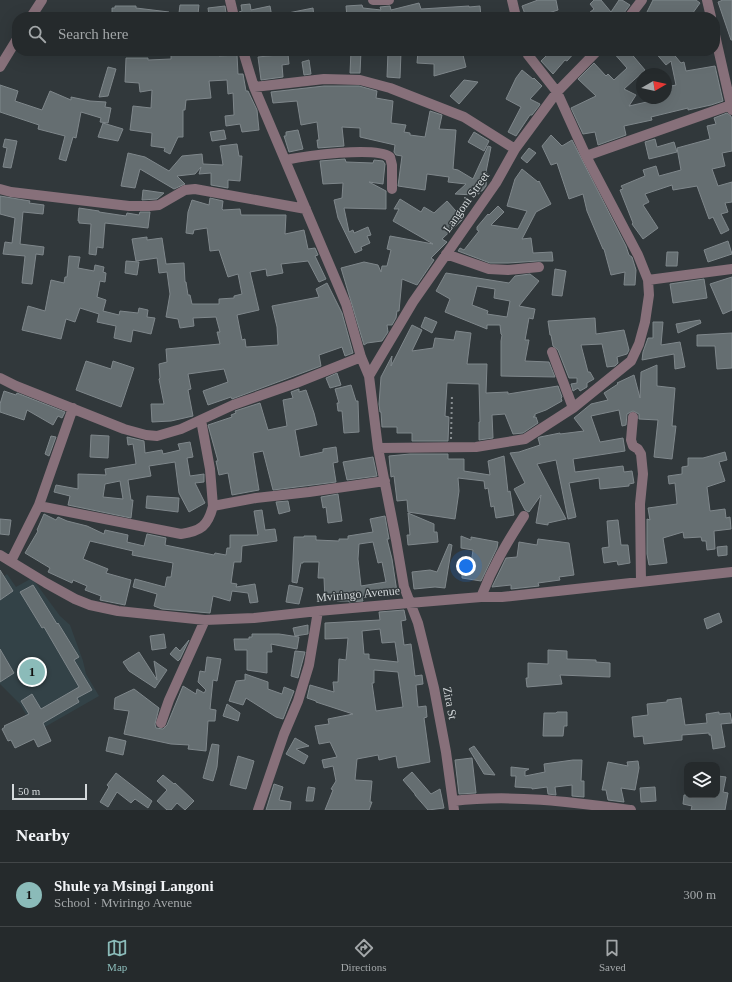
<!DOCTYPE html>
<meta charset="utf-8">
<style>
:root{--surface:#252a2c;--page:#313638;--text:#f1f3f6;--muted:#a3a7a9;--line:#424648;--accent:#8bbbb9}
body{margin:0;font-family:"Times New Roman",serif;background:var(--page);color:var(--text)}
.controls{position:absolute;right:12px;bottom:12px;display:grid;overflow:hidden;border-radius:8px;box-shadow:0 4px 16px #0002}
.controls button{width:36px;height:36px;display:grid;place-items:center;padding:0;border:0;border-bottom:1px solid var(--line);background:var(--surface);color:var(--text);font:20px sans-serif}
.compass{position:absolute;left:636px;top:68px;width:36px;height:36px;border-radius:50%;background:var(--surface);box-shadow:0 4px 16px #0002;rotate:81deg}
.scale{position:absolute;left:12px;bottom:10px;width:75px;box-sizing:border-box;padding-left:4px;border:2px solid #d4d9db;border-top:0;font-size:11px;line-height:14px;white-space:nowrap;color:#d4d9db;-webkit-text-stroke:3px #31383b;paint-order:stroke}
.you{position:absolute;left:466px;top:566px;width:14px;height:14px;margin:-10px;border:3px solid #fff;border-radius:50%;background:#1a73e8;box-shadow:0 0 0 6px #1a73e833}
.badge{display:grid;place-items:center;width:26px;height:26px;border-radius:50%;background:var(--accent);color:#111;font-size:13px;font-weight:700}
.pin{position:absolute;translate:-50% -50%;border:2px solid #fff;box-shadow:0 1px 4px #0006}
.list{margin:0;padding:0;list-style:none}
h2{display:flex;justify-content:space-between;align-items:center;height:52px;margin:0;padding:0 16px;font-size:17px}
h2 small{font-size:13px;font-weight:400;color:var(--muted)}
.list li{display:grid;grid-template-columns:26px 1fr auto;gap:12px;align-items:center;box-sizing:border-box;height:64px;padding:0 16px;border-top:1px solid var(--line)}
.list b{display:block;font-size:15px;white-space:nowrap}
.list p{margin:0;font-size:13px;white-space:nowrap;color:var(--muted)}
.list em{font-size:13px;font-style:normal;color:var(--muted)}
.icon{flex:none;width:22px;height:22px;fill:none;stroke:currentColor;stroke-width:2;stroke-linecap:round;stroke-linejoin:round}
.map{position:relative;flex:none;width:732px;height:810px;overflow:hidden}
.search{position:absolute;background:var(--surface);box-shadow:0 4px 16px #0002;left:12px;right:12px;top:12px;height:44px;display:flex;align-items:center;gap:10px;box-sizing:border-box;padding:0 14px;border-radius:16px;color:var(--muted);font-size:15px}
.sheet{height:116px;background:var(--surface)}
nav{display:flex;justify-content:space-around;align-items:center;box-sizing:border-box;height:56px;border-top:1px solid var(--line);background:var(--surface);font-size:11px;color:var(--muted)}
nav a{display:grid;justify-items:center;gap:2px}
nav .on{color:var(--accent)}
.map>svg:first-child{display:block}
.built{fill:#334247}
.building{fill:#656e71;stroke:#7f878b;fill-rule:evenodd}
.lines{fill:none;stroke-linecap:round;stroke-linejoin:round}
.path{stroke:#878d90;stroke-width:2;stroke-dasharray:2 3;stroke-linecap:butt}
.minor{stroke:#87707a;stroke-width:10}
.labels{text-anchor:middle;dominant-baseline:central;stroke-width:3;stroke-linejoin:round;paint-order:stroke}
.street-label{font-size:12px;fill:#d4d9db;stroke:#31383b}
</style>
<div class="map">
<svg width="732" height="810" viewBox="0 0 732 810">
<rect width="100%" height="100%" fill="#31383b"/>
<!-- built -->
<path class="built" d="M7,574L16,587L32,578L60,616L70,625L83,661L86,674L99,696L36,732L20,704L0,684V579Z"/>
<!-- building -->
<path class="building" d="M538,0H556L558,10L542,15V17H526L522,6Z
M594,0H601L611,12L619,0H622L630,5L624,13L623,17H584L594,9L590,4Z
M653,0H696L700,3L690,17H643L648,13L647,12Z
M723,0H732V40H731L718,2Z
M419,3L421,9L469,6V7L480,6L481,17H347L346,6L362,5L363,8L381,10L380,7L390,6L391,10Z
M250,4L251,10L270,6L272,17H240L239,12L242,11L241,5Z
M180,5H199L198,14L179,13Z
M115,6H136V8L169,12L168,17H112V8H115Z
M225,6L226,13L209,16L208,8Z
M313,8L314,17H289L288,13Z
M171,51H219V56L237,55L238,74H243L246,91H248L257,110L259,130L242,132L240,124L226,126L225,116L234,115L233,93L228,94L227,80L209,81L211,98L186,100L185,110H183V137H178L170,154L164,151L165,148L151,146L152,133L130,130L133,106L151,108L152,90L140,92L139,83L125,82L126,58H148V60L171,59Z
M351,51H361L360,73H350Z
M418,51H433V54L441,55L462,51L466,67L434,76V64L417,63Z
M541,51H576L567,61L565,60L553,74L541,61L546,56Z
M612,51H629L645,70L624,89L636,95L629,106L660,99L659,98H666V87L676,85L671,61L666,65L654,51H671L681,63L684,62L686,71L715,66L723,101L711,105L688,110V108L651,117L652,120L624,126L626,135L598,145L595,132L583,134L571,108L596,96L578,79L594,63L606,76L608,74L614,80L627,68Z
M388,52H401L400,78L387,77Z
M288,54L289,64L282,65L283,77L261,80L258,57Z
M309,60L311,74L304,75L302,62Z
M108,67L116,69L108,96L99,97Z
M522,70L533,79L534,78L542,86L530,99L540,104L539,106L532,115H530L516,136L508,132L521,107L506,99L516,78Z
M464,80L478,82L459,104L450,96Z
M0,85L18,91L15,101L42,110L50,91L71,100V97L90,101L106,102L105,107L111,108L108,123L100,122L101,118L81,112L76,138L73,137L66,161L59,159L65,136L38,129L39,125L0,112Z
M324,86H359L377,91L376,98L393,101L391,123L406,125L404,132L410,133V135L425,137L430,111L442,115L439,129L456,130L453,169L458,170L473,179L488,146L491,147L486,172L487,173L486,186L482,191H479V194L474,193V195L455,194L466,184L448,182L449,177L427,174L425,190L398,186L402,156L396,155L394,152L395,145L360,137V128L342,127L344,146L318,148L317,140H319L317,122L301,125L297,101L273,103L271,92Z
M727,113L731,116L732,120V151L722,153L725,166L712,169L718,186L732,182V202L725,203L728,212L721,214L729,230L721,234L713,217L709,219L697,186L673,190L672,185L645,194L649,202L643,205L658,228L643,239L632,224L633,223L620,190L623,189L621,186L645,176L643,170L656,166L659,176L681,170L677,148L710,139L707,126L716,124L714,118Z
M103,123L123,129L118,141L98,137Z
M224,130L226,139L212,141L210,132Z
M298,130L303,149L289,152L284,136H286V132Z
M474,132L489,141L484,151L468,142Z
M551,135L562,146L572,140L626,246L629,255L632,257L636,270L635,285H624L625,272L611,275L604,249H603L587,211L583,194L569,199L557,163L551,165L542,146Z
M5,139L17,141L11,168L3,167L7,148L3,147Z
M655,139L657,147L674,142L677,152L649,159L645,142Z
M237,144L239,156H242L240,181L228,180V188L211,185V173L199,174L201,167L195,174L177,176L185,184L174,189L140,169L135,188L121,186L128,153L145,157L169,171L182,156L202,154L203,164L223,165L220,146Z
M529,148L536,153L527,163L521,158Z
M345,159L346,162L373,163L374,160L383,161L385,164L383,184L369,182L386,191V209L344,208L349,232L353,230L354,233L368,227L371,235L367,236L370,243L361,247L362,250L355,253L338,218L334,200L342,198L343,183L323,184L320,161Z
M522,169L538,182L539,181L551,204L536,212L522,239L531,238L533,253L552,252L553,261H538L508,263H490L458,251L460,248L464,250L479,231L477,230V227L488,214L489,215L498,206L504,212L491,225L518,229L527,211L507,206L515,179Z
M143,190L164,193L157,199L142,200Z
M0,196L30,201L29,203L44,205L43,214L23,212L20,244L44,247L43,255L36,254L32,284L22,283L25,256L3,254L5,242L12,243L15,218L0,214Z
M210,198L223,201L222,209L223,210L240,209L241,215H286L285,234L304,230L308,249L315,248L318,255L315,256L326,279L319,282L308,261L281,264L283,273L267,276L266,269L250,272L259,310L237,315L242,340L245,339L246,347L278,345L277,327L272,306L319,297L316,289L327,283L342,313L353,353L345,356L342,347L319,355L321,366L232,399L231,397L208,405L203,391L228,382L224,369L188,374L191,389L188,390L193,416L171,421L152,422L151,404H164L159,379L160,378L159,364L167,362L166,349L220,344L217,332H220L216,317L193,318L194,326L180,328L178,319L166,317L170,294L167,272L159,273L157,258L136,261L132,239L147,237V240L162,238L166,264L184,263L185,282H186L188,295H190L192,304H219V299L234,298V296L242,294L238,274L228,277L219,250L210,251L207,228L194,230L193,234L186,233L188,212L192,200L209,205Z
M400,199L421,212L424,207L434,213L447,201L463,219L442,239L447,242L431,258L434,260L417,285L402,279L399,311H397L396,318L392,325H387L388,332L382,341L367,343L364,345L341,268L364,262L378,265L381,272L382,266H387L391,250L387,249L390,236L433,244L393,221L399,209H394Z
M79,208L99,211V212L126,216L127,213L139,215L140,212H150L148,228L105,223L103,248L97,247L96,255L89,254L91,224L79,223V221H78Z
M728,241L732,254L708,262L704,250Z
M667,252H678L677,266H666Z
M69,256L80,257L78,268L94,271L95,265L104,267L103,272L106,273L105,282L100,281L97,297L106,300L103,311L119,315L120,311L138,313L139,308L148,310L147,317L155,318L151,334L133,330L131,342L114,338L116,326L97,322L99,314L80,308L75,322L66,319L61,339L22,330L28,306L45,311L51,280L64,283L65,277H67Z
M126,261L139,262L137,275L125,273Z
M555,269L566,271L562,296L552,295Z
M446,273L509,283L515,276L530,274L539,281L519,306L535,309L533,319L529,318L525,340H529L525,361L549,362L555,377L501,376V341L502,335L501,334L500,325H487V329L445,312L450,299L436,291ZM477,286L495,289L494,298L510,301L507,317L487,314L488,311L472,305Z
M732,277V310L723,314L710,284Z
M704,279L707,298L673,303L670,284Z
M425,317L437,322L432,333L421,327Z
M595,318L596,334L624,330L629,350L627,354L617,357L618,363L615,366L607,367L602,344L581,345L588,372H590L594,379L587,383V387L580,391L578,388L573,391L571,384L577,383V378H569L558,350L553,346L551,335H550L548,321Z
M700,320L701,323L678,333L676,324Z
M653,322H663L661,345L680,342L685,367L675,369L674,354L642,360L643,352L648,338H653Z
M412,325L422,330L412,351L433,348L435,338L454,340L456,331L471,333L467,364H487L486,393L508,392V394L558,386L562,397L561,398L562,401L546,410L535,414V416L533,417H536L538,423L523,433L513,434L505,414L492,415L493,438L479,440V422H480L479,384L447,383L445,416L449,417L448,441H412V433H397V427H382L381,412H380L379,404L381,377L392,356L391,366Z
M732,333V368L717,369L715,346H697V335Z
M86,361L111,369L113,361L134,368L121,407L76,390Z
M657,365V386L675,388L672,426H676L672,459L654,457L658,420L639,419V414L633,411L627,414L626,425L622,426L619,410L591,416L600,442L623,438L625,451L573,459L575,472L623,466L624,472L632,471L634,483L629,484V486L600,489L599,478L569,483L576,517L568,519L556,460L537,464L566,519L548,523V525L536,523L541,495L529,512L525,510L514,489L525,483L510,453L519,452L540,445L538,438L540,437L560,433V434L584,431L574,418L591,404L608,400L604,393L618,384L617,383L634,375L640,398L641,372Z
M337,373L341,385L330,388L326,378Z
M351,385L356,401H358L359,432L344,433L342,411H338L337,403H339L335,389Z
M299,389V392L306,390L314,413L317,425L295,430L300,457L323,452V449L336,447L338,462L333,463L336,482L273,490L263,451L253,453L259,490L232,495L228,473L219,475L216,461H218L208,425L232,417L231,415L236,413L235,411L260,403L268,430L287,426L283,400L293,398L291,392Z
M4,391L16,395L17,393L65,412L62,418L58,416L53,425L27,410L24,420L0,412V404Z
M91,435L109,436L108,458L90,457Z
M51,436L56,437L49,456L45,454Z
M127,437L144,441L145,453L162,450L163,454L180,450L178,444L190,442L193,457L187,458L190,476L204,474V482L195,483L205,503L189,512L179,493L175,462L149,466L151,476L128,480L131,500H133L131,518L68,505L70,496L54,492L56,485L78,489V474L106,475L105,469L136,464L133,444L128,445ZM120,481L123,499L103,497L105,484Z
M725,452L727,460L719,462L725,481L707,487L710,511L725,509L726,518L730,517L731,529L714,531L715,549L707,550L706,541H702L701,537L684,538L683,532L663,538L667,563L649,565L647,554V519L650,520L648,508L677,504L675,483L669,484L668,476L682,474V467L688,466V458H703Z
M410,454H448V459H464V471L490,475L488,461L504,456L508,492L510,491L514,515L496,518L494,506L491,507L488,488L485,489L484,481L458,478L459,491L455,519L408,512L407,500L397,501L394,476L391,477L389,456Z
M373,457L377,476L347,480L343,462Z
M338,494L342,521L328,523L326,507L323,508L321,497Z
M147,496L179,498L178,512L146,508Z
M288,501L290,511L279,514L276,502Z
M262,510L265,530L275,529L277,541L242,546L241,562H234L231,583L237,584L236,587L255,584L258,602L250,603L248,593L232,591L230,601L213,596L210,613L162,609L154,606L157,594L133,587L135,579L165,587L167,577H171L173,563L132,555L133,551L90,541L83,559L108,569L106,573L131,580L125,605L100,600L101,596L85,590L87,586L73,580L72,583L48,572L50,568L25,553L38,531L37,530L44,514L56,520L58,517L67,521L87,526L104,534L105,530L128,535L127,542L144,546L147,534L166,538L165,545L214,555L215,553L226,555L227,548H230V535H258L254,511Z
M408,513L434,524V532H437L438,542L408,545L407,535H410Z
M385,516L389,539H387L392,559L397,592L362,598L363,601L349,602V601H337V599L325,600L324,578H318L319,562H303V563H301L297,583L292,582L294,537H304V536H316V540L339,541V539H348V536L373,532L370,519ZM373,542L378,563L382,562L386,582L361,586L358,559L359,544Z
M0,519L11,520L9,535L0,534Z
M618,520L621,545H628L630,563L618,565L617,561L604,563L602,548L609,547L607,521Z
M461,536L471,540V537L498,542L497,548L481,581L462,578V564H471L473,550L461,548Z
M538,539L569,543L574,575L559,577L560,580L538,583L539,586L511,589V585L492,587L506,558L517,557L519,542L537,545Z
M449,544L452,545L445,588L435,587L414,589L412,572L430,570L437,572Z
M727,546V555L718,556L717,547Z
M0,570L13,591L0,600Z
M33,585L57,624L58,623L79,657L74,660L92,690L77,698L79,702L43,723L51,741L38,747L34,739L15,748L11,740L8,741L2,729L5,727L4,726L29,714L21,701L32,694L41,709L79,687L44,627L42,628L20,592Z
M289,585L303,588L299,604L286,602Z
M404,610L406,620L401,621L404,645L411,644L415,676L422,675L423,684L416,685L418,707L426,706L427,717L424,718L430,762L398,768L396,756L379,760L378,755L357,759L355,780L372,781L370,802H372L369,810H325L333,790L331,789L336,781L333,766L324,768L322,760L337,757L330,742L319,744L315,726L329,724L328,719L353,714L316,702V701L307,698L310,685L334,692L333,682H338L339,659L346,660L348,638L325,639V623L380,620L379,612ZM380,629L382,643L395,642L398,662L369,659V654H364L362,631ZM374,670L398,672L403,707L376,711L372,683H374Z
M719,613L722,622L707,629L704,619Z
M308,625V634L295,636L293,628Z
M164,634L166,648L152,650L150,636Z
M252,634H279L299,637L297,649L271,644L272,652H267V673L247,670V650H235L234,639H249V637H252Z
M189,640L180,659L178,661L170,654L176,647L180,651Z
M0,649L14,673L0,682Z
M548,650L567,651V659L596,660V662L610,663V677L560,675L562,684L527,687L526,678H528V663L548,664Z
M295,651L305,652L298,678L291,676Z
M139,652L157,680L154,661L167,670L155,688L129,671L123,662Z
M207,657L221,659L217,681L213,680L210,709L216,710L215,721H208L206,751L188,749L189,745L171,744L124,734L129,711L114,709L115,698L134,689L159,708L155,724L156,728L163,729L167,725L183,686L196,694L197,689L204,693L206,690L198,682L200,671L205,672Z
M245,674L268,682V689L282,694L284,687L294,691L283,719L276,717L246,698L243,705L229,701L236,681L245,680Z
M681,698L685,725L707,723L706,714L719,712V714L730,713L732,723L721,724L725,747L713,749L711,735H709V733L682,735V740L644,744L643,736L634,737L632,717L648,715L647,704L667,702V700Z
M227,704L240,713L238,721L223,716Z
M557,712H567V726H564L563,736H543L544,713H556Z
M109,737L126,741L123,755L106,751Z
M295,738L309,746L296,749L308,756L304,764L286,754Z
M212,744L219,745L217,767L213,781L203,778Z
M474,746L495,775L484,774L469,749Z
M238,756L254,761L246,789L230,785Z
M472,758L476,793L459,794L455,760Z
M573,760H582L581,781H584V797L572,796V785L555,787L556,795L548,794L547,787L532,789V788L515,787L516,776H511V767L529,769L525,771V776L545,772L544,764Z
M638,761L639,768L635,790L621,788L624,802L608,800L606,790H602L608,762L628,766L627,762Z
M412,772L431,794L440,789L444,808L428,810L415,795V794L403,780Z
M116,773L152,801L148,808L135,799L131,803L117,792L108,807L100,802L109,787L107,785Z
M163,775L174,784L175,783L194,801L185,810L177,803L171,810H167L157,801L167,790L157,781Z
M718,776L726,777L723,792L728,793L725,810H691L692,806L683,804L684,795H717Z
M274,784L283,787L279,800L291,802L290,810H266Z
M308,787L315,788L313,801H306Z
M655,787L656,801L641,802L640,788Z"/>
<g class="lines">
<!-- path -->
<path class="path" d="M451,439L452,394"/>
<!-- minor -->
<path class="minor" d="M230,0L234,17
M373,0H389
M512,0L516,17
M707,0L711,17
M31,17L42,0
M629,17L642,0
M715,35L732,110
M243,51L254,87L346,304L361,357L369,376L378,448L396,540L404,587L418,623L434,688L446,752L454,810
M0,67L17,39
M254,87L324,79L360,80L390,88L464,117L515,149
M586,156L731,105
M285,160C305,156 375,146 390,157L392,165V189
M0,189L11,192L129,206H149L159,205L185,190L195,189L306,209
M446,254L489,269L508,270L539,267
M648,280L732,269
M552,352L573,408
M369,376L413,302L496,183L515,149L557,92L597,51
M0,378L16,386L124,429L146,435L157,436L181,429L233,405L296,383L361,357
M633,417L631,440L633,446L638,449L641,454L643,474L640,504L641,582
M201,420L210,469L213,506
M378,448L476,447L525,439L573,408L631,361L639,344L645,322L649,295L648,280L638,255L586,156L557,92L528,55L527,51
M39,506L181,534C201,531 208,526 213,506L256,498L309,492L385,481
M0,555L46,583L75,599L90,605L118,611L205,620L254,618L318,611L409,603L481,597H502L732,572
M11,561L39,505L73,408
M481,597C493,566 506,544 524,516
M161,723L169,700L205,620
M453,801C513,794 571,802 631,810
M258,810L284,734L298,701L309,665L318,611"/>
</g>
<g class="labels">
<!-- street labels -->
<g class="street-label">
<text transform="translate(466 202) rotate(-55)">Langoni Street</text>
<text transform="translate(358 594) rotate(-5)">Mviringo Avenue</text>
<text transform="translate(450 703) rotate(79)">Zira St</text>
</g>
</g>
</svg>
<div class="controls">
<button><svg class="icon" aria-label="layers" viewBox="0 0 24 24"><path d="M12 4l9 5-9 5-9-5zM3 14l9 5 9-5"/></svg></button>
</div>
<svg class="compass" viewBox="-18 -18 36 36"><path d="M0-13l5 13h-10z" fill="#e53935"/><path d="M0 13l5-13h-10z" fill="#a3a7a9"/></svg>
<div class="scale">50 m</div>
<div class="you"></div>
<div class="pin badge" style="left:32px;top:672px">1</div>
<div class="search"><svg class="icon" aria-label="search" viewBox="0 0 24 24"><circle cx="10" cy="10" r="6"/><path d="M15 15l6 6"/></svg>Search here</div>
</div>
<section class="sheet">
<h2>Nearby<small></small></h2>
<ul class="list">
<li><span class="badge">1</span><div><b>Shule ya Msingi Langoni</b><p>School · Mviringo Avenue</p></div><em>300 m</em></li>
</ul>
</section>
<nav>
<a class="on"><svg class="icon" aria-label="map" viewBox="0 0 24 24"><path d="M3 6l6-2 6 2 6-2v14l-6 2-6-2-6 2zM9 4v14M15 6v14"/></svg>Map</a>
<a><svg class="icon" aria-label="directions" viewBox="0 0 24 24"><path d="M12 3l9 9-9 9-9-9zM9 14v-3h6M13 9l2 2-2 2"/></svg>Directions</a>
<a><svg class="icon" aria-label="saved" viewBox="0 0 24 24"><path d="M7 4h10v16l-5-4-5 4z"/></svg>Saved</a>
</nav>
